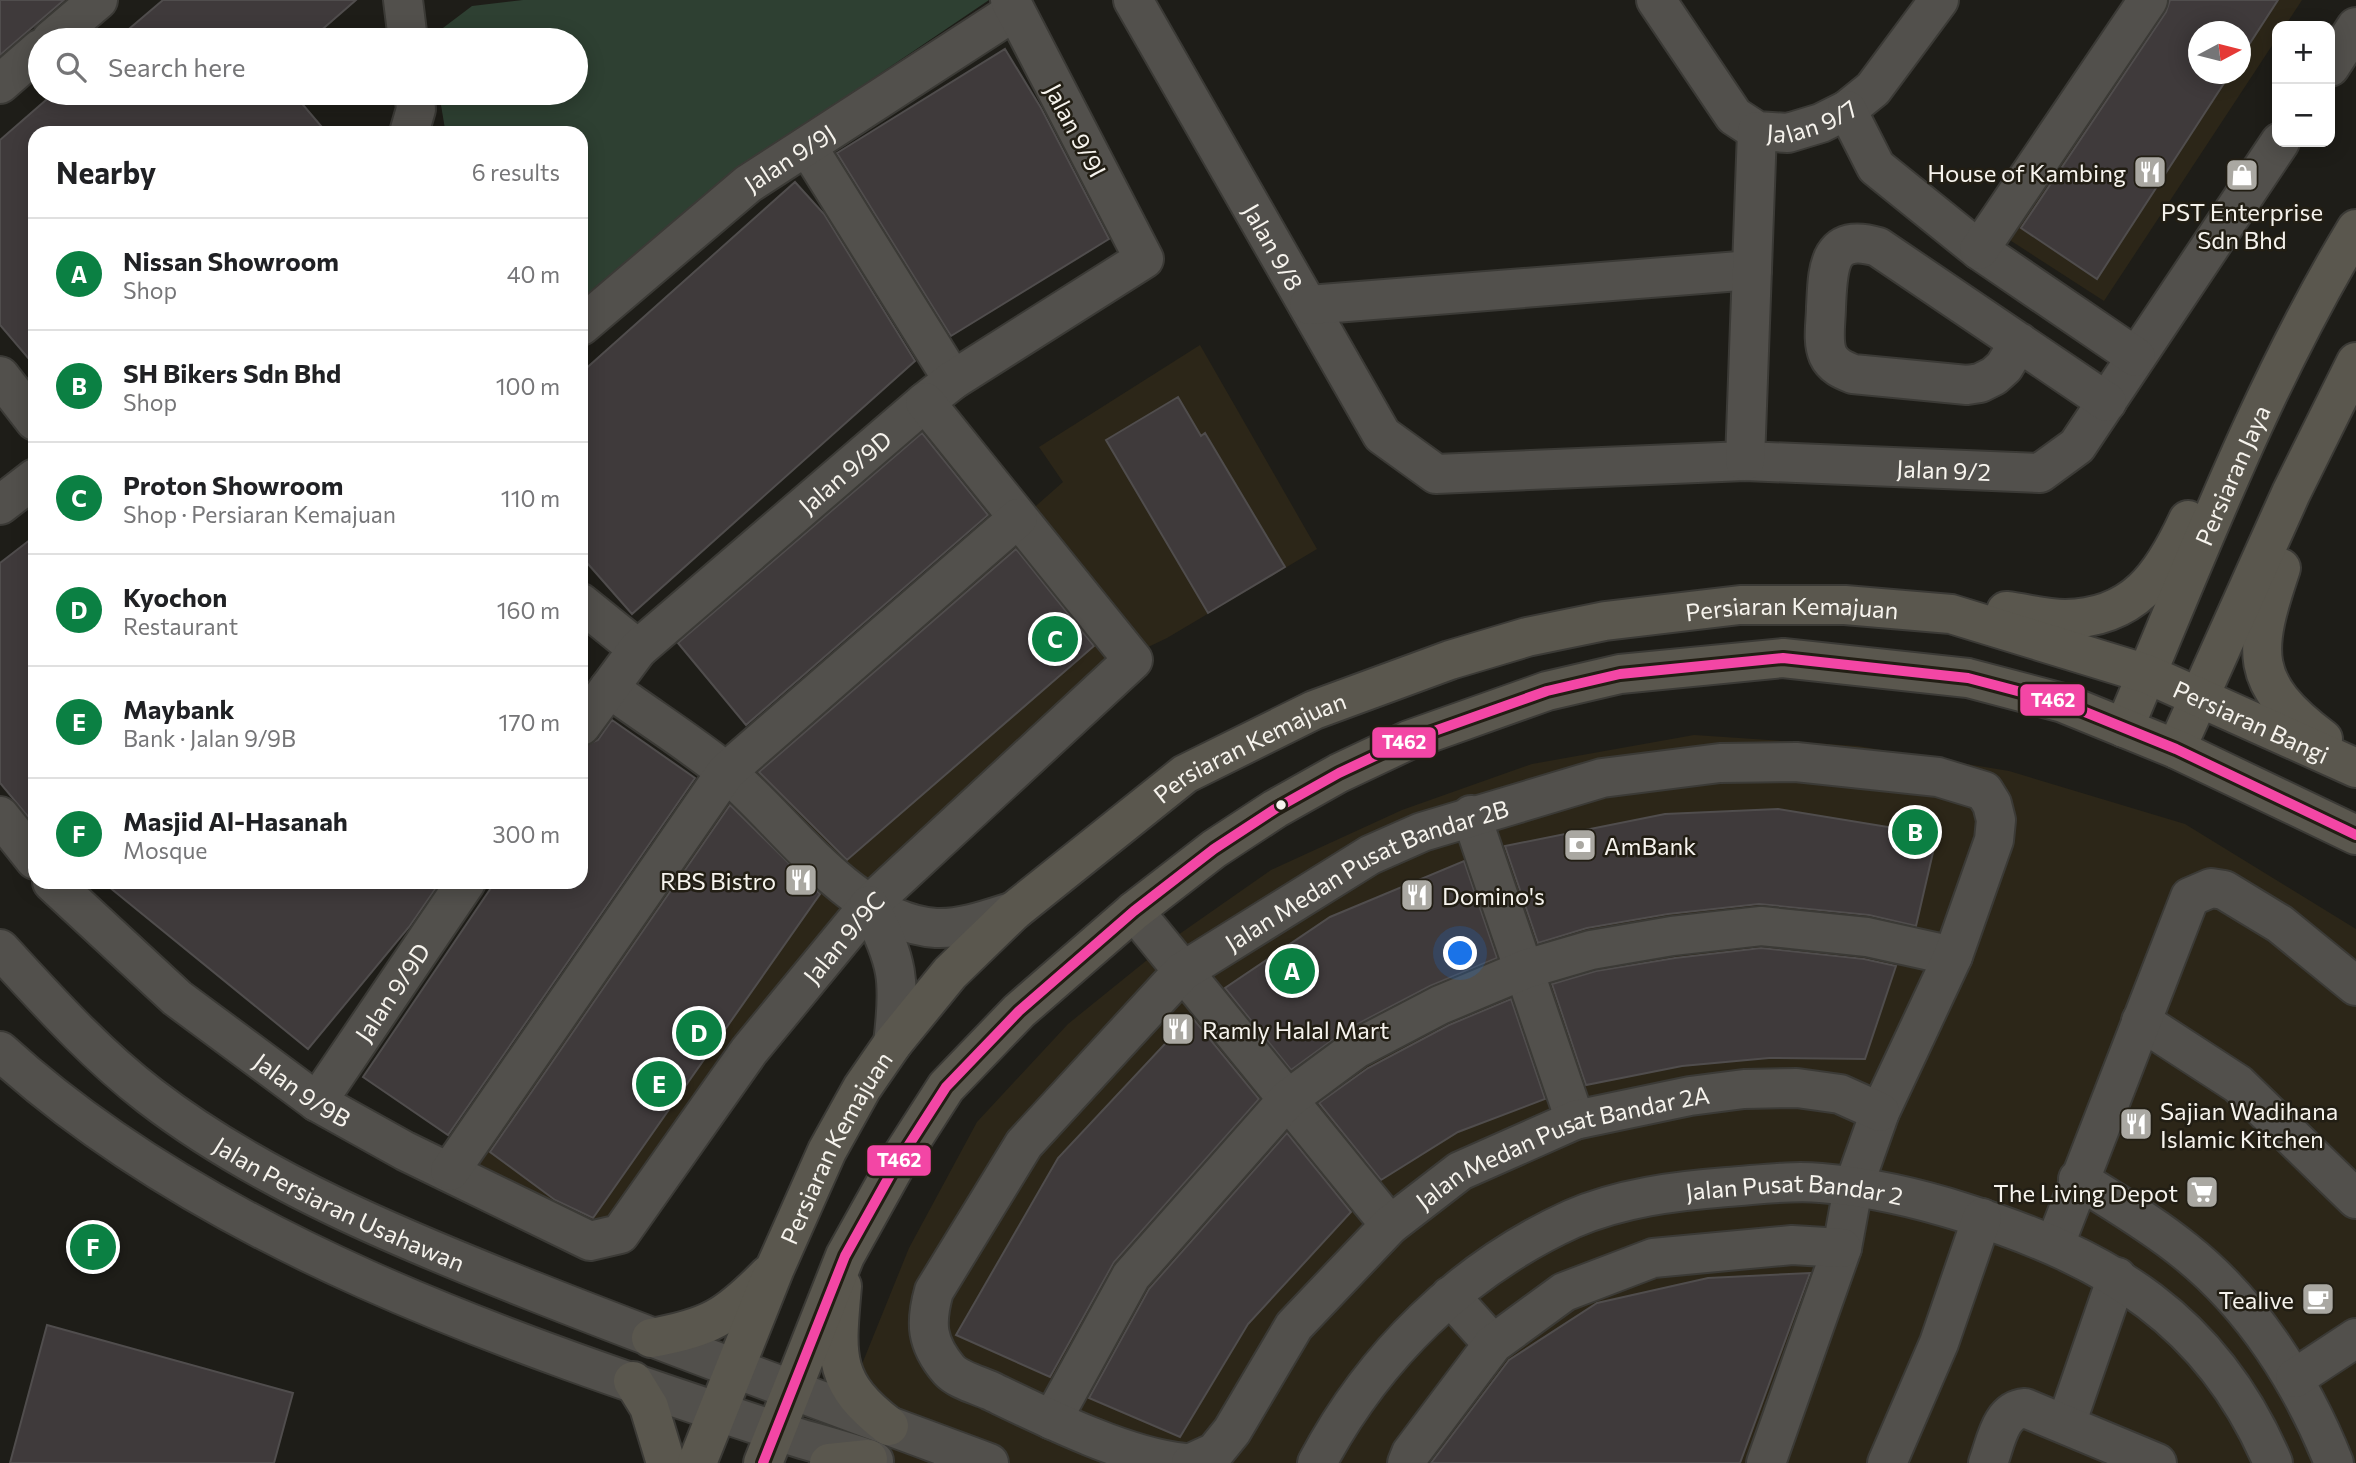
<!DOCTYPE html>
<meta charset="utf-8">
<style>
:root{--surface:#fff;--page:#f6f6f6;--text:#202124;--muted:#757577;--line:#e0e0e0;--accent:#0b8043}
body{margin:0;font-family:Commissioner,sans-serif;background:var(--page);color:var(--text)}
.controls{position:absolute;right:21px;top:21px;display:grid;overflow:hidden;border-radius:14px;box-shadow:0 4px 18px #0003}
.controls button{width:63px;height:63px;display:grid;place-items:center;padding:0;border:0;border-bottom:2px solid var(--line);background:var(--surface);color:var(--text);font:35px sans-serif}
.compass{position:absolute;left:2188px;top:21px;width:63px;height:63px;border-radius:50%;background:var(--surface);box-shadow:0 4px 18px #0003;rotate:83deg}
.you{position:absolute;left:1461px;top:954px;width:24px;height:24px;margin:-18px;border:5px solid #fff;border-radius:50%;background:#1a73e8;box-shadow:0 0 0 10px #1a73e833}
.badge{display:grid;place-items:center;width:46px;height:46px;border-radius:50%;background:var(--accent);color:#fff;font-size:23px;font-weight:700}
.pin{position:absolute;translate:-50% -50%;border:4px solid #fff;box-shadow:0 2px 7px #0006}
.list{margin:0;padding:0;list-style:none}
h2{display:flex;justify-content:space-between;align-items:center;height:91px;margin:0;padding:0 28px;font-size:30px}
h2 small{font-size:23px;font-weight:400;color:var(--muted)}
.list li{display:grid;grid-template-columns:46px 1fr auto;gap:21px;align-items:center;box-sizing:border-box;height:112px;padding:0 28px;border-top:2px solid var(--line)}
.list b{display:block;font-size:26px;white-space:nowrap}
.list p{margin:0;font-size:23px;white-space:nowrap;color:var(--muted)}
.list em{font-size:23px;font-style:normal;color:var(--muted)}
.icon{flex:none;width:38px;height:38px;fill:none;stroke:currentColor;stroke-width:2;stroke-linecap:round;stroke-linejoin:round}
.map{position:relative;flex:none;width:2356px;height:1463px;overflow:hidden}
.search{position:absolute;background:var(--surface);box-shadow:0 4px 18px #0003;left:28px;top:28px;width:560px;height:77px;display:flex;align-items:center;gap:18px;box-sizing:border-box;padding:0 24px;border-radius:38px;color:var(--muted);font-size:26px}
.panel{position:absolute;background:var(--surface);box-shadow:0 4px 18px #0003;left:28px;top:126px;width:560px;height:763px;border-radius:21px}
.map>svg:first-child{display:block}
.built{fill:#2c2618;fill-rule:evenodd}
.green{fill:#2e4032}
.building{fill:#3f3a3b;stroke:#504d4d;stroke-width:2}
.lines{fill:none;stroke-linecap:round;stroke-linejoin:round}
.minor-casing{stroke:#3b3a36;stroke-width:42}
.major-casing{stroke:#3b3a36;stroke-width:42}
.minor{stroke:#52504c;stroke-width:38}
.major{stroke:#5a574e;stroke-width:38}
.bus-1-casing{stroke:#221e14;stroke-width:16}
.bus-1{stroke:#f346a5;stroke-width:10}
.bus-dot{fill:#f6f3ed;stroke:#221e14;stroke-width:2.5}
.labels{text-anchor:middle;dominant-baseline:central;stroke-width:5;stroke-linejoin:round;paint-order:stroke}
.street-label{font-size:24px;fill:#f6f3ed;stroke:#221e14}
.poi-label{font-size:24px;fill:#f6f3ed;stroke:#221e14;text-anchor:end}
.line-badge{stroke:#221e14;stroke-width:2.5}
.badge-label{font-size:19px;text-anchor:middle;font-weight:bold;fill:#fff}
</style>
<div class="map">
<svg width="2356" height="1463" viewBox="0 0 2356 1463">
<rect width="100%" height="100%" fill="#1e1d18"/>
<!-- built -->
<path class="built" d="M2131,0H2302L2285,26H2277V38L2104,301L1982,222ZM2198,32H2240V74H2198Z
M1200,345L1317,549L1167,638L1121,660L839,925L611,1229L463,1165L736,771L1063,482L1039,447Z
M1694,735L1858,746L2009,771L2185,824L2356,929V1463H822L909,1248L977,1122L1068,1024L1178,935L1271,870L1402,810L1532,764Z"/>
<!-- green -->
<path class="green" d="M523,0H989L757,157L581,299V133H443L445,129L439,93H576V40H432L431,37L472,6Z"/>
<!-- building -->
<path class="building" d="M0,0H64L0,55Z
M163,0H356L310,40H116Z
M2170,0H2278L2241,57V32H2199V74H2230L2097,279L2021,228L2166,12Z
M1005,49L1041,108L1109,239L951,336L837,153Z
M54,93H293L327,133H35V366L0,325V140Z
M795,182L824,214L915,361L632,614L581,556V373Z
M1178,397L1201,436L1205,433L1285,567L1208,613L1106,440Z
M922,433L988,515L746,725L678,643Z
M35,536V825L0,783V563Z
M1016,549L1094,646L847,860L759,772Z
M612,720L695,778L448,1135L363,1077L495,882H581V747L598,740Z
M730,805L820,894L593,1218L555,1200L490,1152Z
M1778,809L1937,835L1916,926L1869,915L1759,904L1668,914L1587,928L1538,943L1505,846L1665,814Z
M1464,861L1497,958L1430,986L1346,1030L1291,1070L1225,988L1330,917Z
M103,882H440L409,927L308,1049Z
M1761,948L1864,959L1896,966L1865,1059L1769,1058L1682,1066L1586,1085L1552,984L1596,971L1675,958Z
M1511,999L1545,1099L1458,1132L1381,1180L1319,1103L1368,1068L1449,1025Z
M1191,1016L1259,1099L1114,1262L1050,1377L956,1335L1058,1158Z
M1287,1133L1351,1212L1248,1324L1180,1437L1089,1398L1149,1289Z
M1810,1273L1740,1463H1431L1509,1360L1597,1303L1708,1278Z
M47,1325L293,1393L274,1463H10Z"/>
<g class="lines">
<defs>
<g id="minor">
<path d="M403,0L408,40"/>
<path id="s1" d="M1133,0L1382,435L1436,474L1745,461L2040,473L2077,446L2280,142"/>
<path id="s2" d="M1656,0L1734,116L1757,131L1788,133L1821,123L1847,110L1873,89L1939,0"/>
<path d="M51,40L98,0"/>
<path d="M2330,67L2356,27"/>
<path d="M0,84L40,49"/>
<path d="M1847,110L1876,167L1979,250L2136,357"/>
<path d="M409,133L416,109L414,93"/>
<path d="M807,146L953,380"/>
<path d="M1979,250L2148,0"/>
<path d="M1309,305L1752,270"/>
<path id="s3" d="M581,326L748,184L1013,12"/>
<path d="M2019,342L2004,367L1994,376L1980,383L1967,385L1853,374C1843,370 1833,366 1828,355C1822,341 1826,322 1826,307C1828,269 1827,232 1878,247L2107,402"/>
<path d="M0,376L35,421"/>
<path d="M1745,461L1757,131"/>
<path d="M0,505L35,478"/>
<path d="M581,603L638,649"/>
<path d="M609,688C647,716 689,742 726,772C785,821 853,923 936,928C962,929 989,919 1014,911"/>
<path id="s4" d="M581,726L638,649L925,402L953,380L1144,259L1010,0"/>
<path d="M1471,815L1575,1120"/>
<path d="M0,816L35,860"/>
<path id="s5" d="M52,882L177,998L317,1102L405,1151L590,1241L620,1234L749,1051L869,905L1133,660L925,402"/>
<path d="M869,905C898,962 901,980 893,1043"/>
<path d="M1134,911L1390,1225"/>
<path id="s6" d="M0,949C48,1001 94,1053 150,1096C260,1181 404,1240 533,1291C684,1351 836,1406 989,1463"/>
<path d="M2141,1021L2238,1084L2356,1199"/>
<path d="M0,1051C208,1241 509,1343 773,1430C806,1441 841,1449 874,1461"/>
<path id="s7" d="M317,1102L466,882"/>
<path d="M450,1171L726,772L1018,518"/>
<path d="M2078,1179C2114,1202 2152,1224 2185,1251C2253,1305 2302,1383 2334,1463"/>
<path d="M2055,1244L2190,897L2211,888L2224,890L2280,924L2356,986"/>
<path d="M1450,1296L1493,1344"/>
<path d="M2295,1378L2356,1338"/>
<path d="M1052,1420L1131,1276L1287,1100L1356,1049L1440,1005L1526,969L1591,950L1672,936L1761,926L1867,937L1953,956"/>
<path d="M2066,1424L2117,1277"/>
<path id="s8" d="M1185,1463C1127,1458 1045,1417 991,1391C978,1385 958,1380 949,1370C926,1343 925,1323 934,1291L1024,1144L1182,972L1370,855L1422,832L1602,778L1720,763L1796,762L1938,777L1984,791L1992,804L1996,820L1994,840L1953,956L1880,1112L1853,1188L1842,1248L1766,1463"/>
<path id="s9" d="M1191,1463L1215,1452L1232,1431L1294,1326L1390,1225L1460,1171L1575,1120L1690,1096L1744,1089L1797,1088L1840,1094L1880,1112"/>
<path id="s10" d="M1317,1463C1373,1357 1462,1269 1572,1219C1620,1198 1675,1191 1727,1187C1757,1185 1790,1180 1821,1183C1870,1187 1918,1198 1965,1213C2107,1258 2212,1319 2273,1463"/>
<path d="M1407,1463L1411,1453L1493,1344L1564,1292L1653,1258L1792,1245L1842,1248"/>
<path d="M1887,1463L1939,1343L1982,1218"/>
<path d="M1988,1463C1996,1442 2000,1410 2025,1408L2157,1463"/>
</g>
<g id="major">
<path d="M2281,568C2253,651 2248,683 2323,739"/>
<path d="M2006,611C2025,613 2046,619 2065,619C2134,618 2162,576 2188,520"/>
<path id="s11" d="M2124,728C2196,559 2261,386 2356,229"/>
<path d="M2176,749L2291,493L2356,362"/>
<path d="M842,1286C836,1355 831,1382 889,1426"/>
<path d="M651,1338C709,1328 727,1317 768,1275"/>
<path d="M633,1381L649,1407L666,1463"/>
<path id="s12" d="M697,1463L775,1268L827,1151L862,1088L893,1043L950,973L1014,911L1185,774L1314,710L1450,660L1527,637L1605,621L1740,605H1845L1951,614L2147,674L2356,768"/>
<path d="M763,1463L845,1256L894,1168L946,1087L1019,1011L1134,911L1214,849L1275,809L1339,773L1409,740L1547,691L1620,674L1783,658L1968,678L2063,703L2176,749L2356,835"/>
<path d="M829,1463L868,1459"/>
</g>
</defs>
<!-- minor casing -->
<use href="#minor" class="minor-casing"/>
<!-- major casing -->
<use href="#major" class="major-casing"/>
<!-- minor -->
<use href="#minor" class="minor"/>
<!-- major -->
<use href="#major" class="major"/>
<defs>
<path id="bus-1" d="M763,1463L845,1256L894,1168L946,1087L1019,1011L1134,911L1214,849L1275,809L1339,773L1409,740L1547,691L1620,674L1783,658L1968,678L2063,703L2176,749L2356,835"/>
</defs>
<!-- bus-1 casing -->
<use href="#bus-1" class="bus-1-casing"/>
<!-- bus-1 -->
<use href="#bus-1" class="bus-1"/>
</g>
<!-- icons -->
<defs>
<symbol id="restaurant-square" viewBox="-11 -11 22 22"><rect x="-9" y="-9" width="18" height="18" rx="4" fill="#aaa8a2" stroke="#221e14"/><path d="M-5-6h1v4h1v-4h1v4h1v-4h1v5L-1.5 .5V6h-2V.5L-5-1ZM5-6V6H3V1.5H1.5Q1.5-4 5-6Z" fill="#fff"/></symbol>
<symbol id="shop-square" viewBox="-11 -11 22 22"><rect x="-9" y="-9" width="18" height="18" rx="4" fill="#aaa8a2" stroke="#221e14"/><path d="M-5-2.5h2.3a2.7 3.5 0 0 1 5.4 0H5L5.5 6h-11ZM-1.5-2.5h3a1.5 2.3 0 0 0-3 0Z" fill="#fff"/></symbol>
<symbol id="bank-square" viewBox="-11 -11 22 22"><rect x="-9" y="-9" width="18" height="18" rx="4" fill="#aaa8a2" stroke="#221e14"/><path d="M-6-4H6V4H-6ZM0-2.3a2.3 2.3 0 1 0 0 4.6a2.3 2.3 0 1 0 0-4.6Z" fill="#fff"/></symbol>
<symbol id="supermarket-square" viewBox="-11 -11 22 22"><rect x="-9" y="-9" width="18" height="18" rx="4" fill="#aaa8a2" stroke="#221e14"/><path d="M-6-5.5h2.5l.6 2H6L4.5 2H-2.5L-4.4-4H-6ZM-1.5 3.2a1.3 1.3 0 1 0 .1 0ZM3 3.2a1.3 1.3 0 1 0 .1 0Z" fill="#fff"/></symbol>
<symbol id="cafe-square" viewBox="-11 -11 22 22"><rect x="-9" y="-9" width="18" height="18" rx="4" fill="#aaa8a2" stroke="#221e14"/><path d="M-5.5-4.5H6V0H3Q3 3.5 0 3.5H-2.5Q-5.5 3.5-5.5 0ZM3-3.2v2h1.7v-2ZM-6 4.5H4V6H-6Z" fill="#fff"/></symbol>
</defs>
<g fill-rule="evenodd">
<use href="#restaurant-square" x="2131" y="153" width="38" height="38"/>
<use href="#shop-square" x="2223" y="156" width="38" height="38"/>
<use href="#bank-square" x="1561" y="826" width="38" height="38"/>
<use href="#restaurant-square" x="782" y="861" width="38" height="38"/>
<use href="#restaurant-square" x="1398" y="876" width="38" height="38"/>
<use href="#restaurant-square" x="1159" y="1010" width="38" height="38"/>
<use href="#restaurant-square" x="2117" y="1105" width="38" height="38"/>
<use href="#supermarket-square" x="2183" y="1173" width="38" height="38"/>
<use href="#cafe-square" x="2299" y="1280" width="38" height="38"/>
</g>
<!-- markers -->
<circle class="bus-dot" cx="1281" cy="805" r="6"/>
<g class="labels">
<!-- street labels -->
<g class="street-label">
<text stroke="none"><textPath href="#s2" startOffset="224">Jalan 9/7</textPath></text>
<text transform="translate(1076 130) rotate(62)">Jalan 9/9I</text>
<text stroke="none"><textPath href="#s3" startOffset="268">Jalan 9/9J</textPath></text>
<text stroke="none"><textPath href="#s1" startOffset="284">Jalan 9/8</textPath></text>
<text stroke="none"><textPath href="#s1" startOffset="1076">Jalan 9/2</textPath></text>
<text stroke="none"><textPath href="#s4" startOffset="368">Jalan 9/9D</textPath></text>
<text stroke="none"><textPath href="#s11" startOffset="275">Persiaran Jaya</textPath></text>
<text stroke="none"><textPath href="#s12" startOffset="1500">Persiaran Kemajuan</textPath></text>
<text stroke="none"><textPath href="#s12" startOffset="1979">Persiaran Bangi</textPath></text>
<text stroke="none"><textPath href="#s12" startOffset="933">Persiaran Kemajuan</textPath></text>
<text stroke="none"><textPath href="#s8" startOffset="956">Jalan Medan Pusat Bandar 2B</textPath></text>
<text stroke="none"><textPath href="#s5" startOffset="1054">Jalan 9/9C</textPath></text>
<text stroke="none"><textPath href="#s7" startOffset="133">Jalan 9/9D</textPath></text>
<text stroke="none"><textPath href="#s5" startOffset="326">Jalan 9/9B</textPath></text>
<text stroke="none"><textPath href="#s12" startOffset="345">Persiaran Kemajuan</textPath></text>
<text stroke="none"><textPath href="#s9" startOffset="508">Jalan Medan Pusat Bandar 2A</textPath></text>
<text stroke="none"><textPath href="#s10" startOffset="586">Jalan Pusat Bandar 2</textPath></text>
<text stroke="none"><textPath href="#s6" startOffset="429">Jalan Persiaran Usahawan</textPath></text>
</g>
<!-- poi labels -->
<g class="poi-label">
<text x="2126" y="172">House of Kambing</text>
<text x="2242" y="211" text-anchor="middle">PST Enterprise<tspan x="2242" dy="28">Sdn Bhd</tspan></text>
<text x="1604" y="845" text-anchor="start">AmBank</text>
<text x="776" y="880">RBS Bistro</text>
<text x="1442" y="895" text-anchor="start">Domino's</text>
<text x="1202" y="1029" text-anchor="start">Ramly Halal Mart</text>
<text x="2160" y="1110" text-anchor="start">Sajian Wadihana<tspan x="2160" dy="28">Islamic Kitchen</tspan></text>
<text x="2178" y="1192">The Living Depot</text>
<text x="2294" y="1299">Tealive</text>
</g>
</g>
<g class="line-badge">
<rect x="2019" y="683" width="67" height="34" rx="7" fill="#f346a5"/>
<rect x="1371" y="726" width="66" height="33" rx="7" fill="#f346a5"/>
<rect x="866" y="1144" width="66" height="33" rx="7" fill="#f346a5"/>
</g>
<g class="badge-label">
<text x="2053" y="707">T462</text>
<text x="1404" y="749">T462</text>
<text x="899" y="1167">T462</text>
</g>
</svg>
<div class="controls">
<button>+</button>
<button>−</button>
</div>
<svg class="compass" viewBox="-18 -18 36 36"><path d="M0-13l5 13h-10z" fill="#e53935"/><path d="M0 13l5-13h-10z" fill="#757577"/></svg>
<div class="you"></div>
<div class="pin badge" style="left:1292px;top:971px">A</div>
<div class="pin badge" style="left:1915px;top:832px">B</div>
<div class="pin badge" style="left:1055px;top:639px">C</div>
<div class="pin badge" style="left:699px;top:1033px">D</div>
<div class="pin badge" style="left:659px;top:1084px">E</div>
<div class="pin badge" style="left:93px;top:1247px">F</div>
<div class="search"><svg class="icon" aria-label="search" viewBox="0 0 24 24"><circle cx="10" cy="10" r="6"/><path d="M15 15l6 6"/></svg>Search here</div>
<section class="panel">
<h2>Nearby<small>6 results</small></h2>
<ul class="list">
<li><span class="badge">A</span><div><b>Nissan Showroom</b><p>Shop</p></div><em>40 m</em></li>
<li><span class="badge">B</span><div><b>SH Bikers Sdn Bhd</b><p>Shop</p></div><em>100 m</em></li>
<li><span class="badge">C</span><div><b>Proton Showroom</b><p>Shop · Persiaran Kemajuan</p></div><em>110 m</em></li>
<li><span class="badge">D</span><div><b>Kyochon</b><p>Restaurant</p></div><em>160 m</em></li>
<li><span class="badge">E</span><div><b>Maybank</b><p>Bank · Jalan 9/9B</p></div><em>170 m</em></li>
<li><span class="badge">F</span><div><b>Masjid Al-Hasanah</b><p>Mosque</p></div><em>300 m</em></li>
</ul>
</section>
</div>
